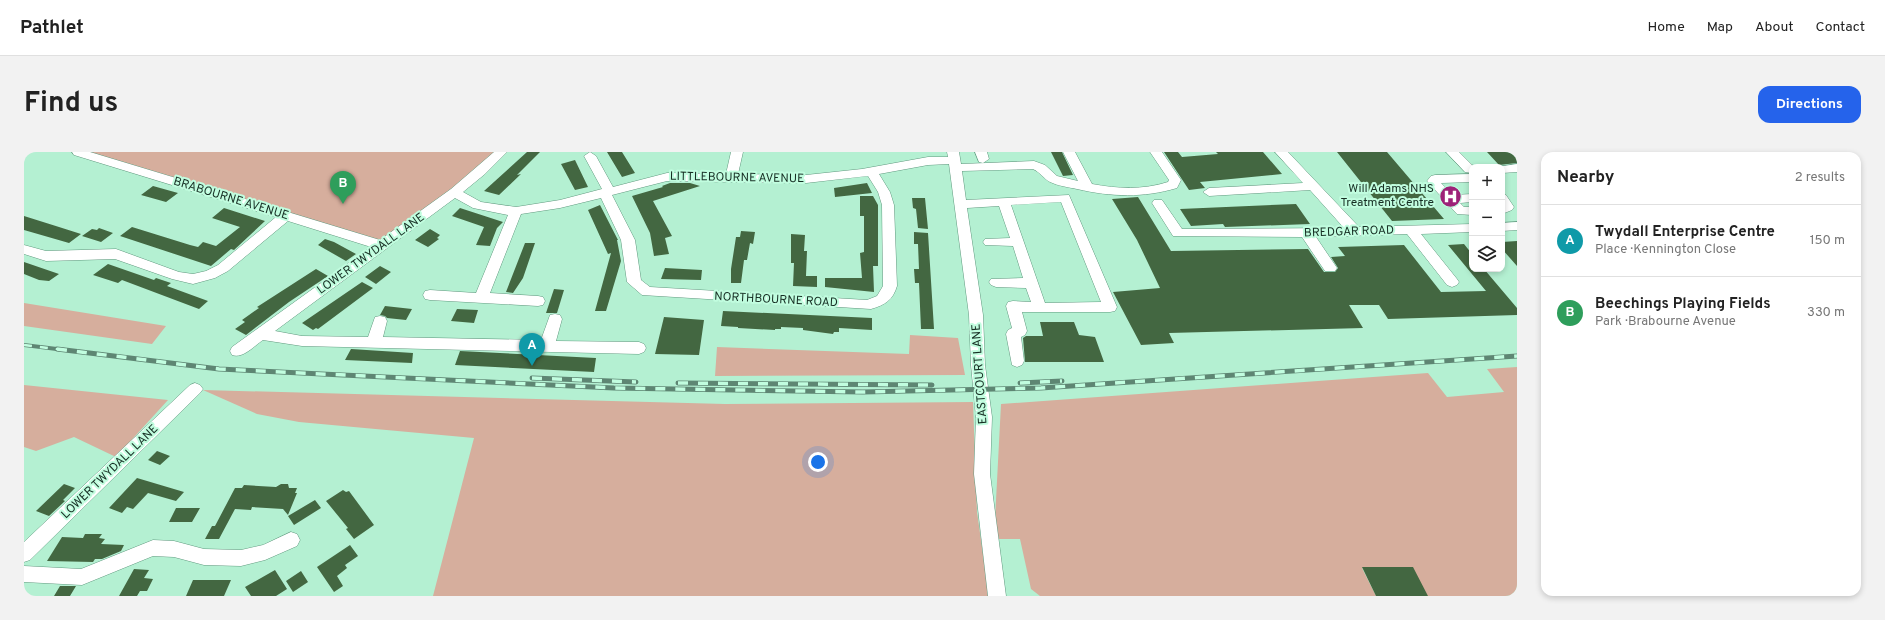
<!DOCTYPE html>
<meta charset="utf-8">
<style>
:root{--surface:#fff;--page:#f2f2f2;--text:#222;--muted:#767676;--line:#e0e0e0;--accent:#2563eb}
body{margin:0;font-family:Overpass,sans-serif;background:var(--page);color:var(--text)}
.controls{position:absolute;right:12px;top:12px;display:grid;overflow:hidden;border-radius:8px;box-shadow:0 2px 6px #0003}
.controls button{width:36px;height:36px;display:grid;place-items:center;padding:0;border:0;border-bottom:1px solid var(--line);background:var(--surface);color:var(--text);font:20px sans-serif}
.you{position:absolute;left:794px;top:310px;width:14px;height:14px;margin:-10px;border:3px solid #fff;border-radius:50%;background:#1a73e8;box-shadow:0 0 0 6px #1a73e833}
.badge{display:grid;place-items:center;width:26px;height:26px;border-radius:50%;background:var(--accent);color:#fff;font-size:13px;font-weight:700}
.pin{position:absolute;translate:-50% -33px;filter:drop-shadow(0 1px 2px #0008)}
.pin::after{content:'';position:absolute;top:21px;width:14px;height:12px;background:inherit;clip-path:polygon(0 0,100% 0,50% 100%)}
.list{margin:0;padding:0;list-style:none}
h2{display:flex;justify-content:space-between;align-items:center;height:52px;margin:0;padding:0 16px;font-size:17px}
h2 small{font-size:13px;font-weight:400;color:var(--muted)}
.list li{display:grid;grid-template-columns:26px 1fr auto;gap:12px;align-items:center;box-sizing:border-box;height:72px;padding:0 16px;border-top:1px solid var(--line)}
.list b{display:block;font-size:15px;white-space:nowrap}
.list p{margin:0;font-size:13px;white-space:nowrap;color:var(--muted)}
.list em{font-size:13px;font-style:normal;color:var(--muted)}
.icon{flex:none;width:22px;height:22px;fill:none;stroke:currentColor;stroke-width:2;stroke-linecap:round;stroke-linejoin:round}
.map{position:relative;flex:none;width:1493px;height:444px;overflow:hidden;border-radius:12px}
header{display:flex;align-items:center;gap:24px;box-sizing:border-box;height:56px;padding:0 20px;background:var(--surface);border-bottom:1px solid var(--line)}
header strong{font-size:19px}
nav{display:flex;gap:22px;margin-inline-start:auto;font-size:14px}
.intro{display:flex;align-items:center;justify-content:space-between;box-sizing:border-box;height:96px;padding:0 24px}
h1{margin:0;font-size:28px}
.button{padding:10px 18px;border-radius:12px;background:var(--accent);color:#fff;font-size:14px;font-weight:700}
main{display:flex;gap:24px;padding:0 24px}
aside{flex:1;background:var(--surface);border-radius:12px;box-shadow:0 2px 6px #0003}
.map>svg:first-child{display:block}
.green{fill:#d6ae9d}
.building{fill:#436741}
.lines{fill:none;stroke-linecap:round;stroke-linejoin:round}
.minor-casing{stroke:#61997f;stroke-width:1}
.minor{fill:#fff;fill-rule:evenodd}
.rail-far1-casing{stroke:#5e8673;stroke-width:4}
.rail-casing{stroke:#5e8673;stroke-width:5}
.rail-far1{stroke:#c1fddf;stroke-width:2.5;stroke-dasharray:8;stroke-linecap:butt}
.rail{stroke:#c1fddf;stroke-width:3.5;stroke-dasharray:10;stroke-linecap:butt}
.labels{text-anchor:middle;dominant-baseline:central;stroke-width:4;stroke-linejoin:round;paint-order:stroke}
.street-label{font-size:12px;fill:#162e23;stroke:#c1fddf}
.poi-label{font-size:12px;fill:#162e23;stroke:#c1fddf;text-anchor:end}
</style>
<header>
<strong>Pathlet</strong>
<nav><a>Home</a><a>Map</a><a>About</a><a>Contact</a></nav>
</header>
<div class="intro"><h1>Find us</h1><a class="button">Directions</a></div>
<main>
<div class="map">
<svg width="1493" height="444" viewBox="0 0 1493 444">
<rect width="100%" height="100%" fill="#b4f0d2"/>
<!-- green -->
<path class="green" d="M65,0H477L359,94Z
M0,151L142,174L128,192L0,174Z
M886,183L934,186L941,223L691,224L693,195L885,202Z
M1493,215V444H1404L1338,416L1352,444H1016L1007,437L996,387H970L977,252L1404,221L1423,245L1480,240L1463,217Z
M0,233L144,248L92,305L50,285L12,299L0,295Z
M179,238L701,252L949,250L953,360L965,444H409L450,286L275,270L233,262Z"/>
<!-- building -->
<path class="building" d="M503,0H516L493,23L497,22L475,43L460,39Z
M583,0H598L611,21L598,25Z
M1027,0H1038L1049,23L1039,24Z
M1140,0H1154L1158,5L1194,2L1192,0H1239L1258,22L1176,30L1181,36L1165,38Z
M1313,0H1363L1420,67L1368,69Z
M1463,0H1493V11L1475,13Z
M551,8L564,35L551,38L537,12Z
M646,31H666L676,34L629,49L648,84L641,86L645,102L630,104L626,81L608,44L639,35L638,34Z
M843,31L848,41L811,45L810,36Z
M129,34L154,41L142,50L117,43Z
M836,44H849L854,53V114H849L850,140L801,135V126H838L836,101L840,100V64H836Z
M1114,45L1147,99L1284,97L1300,120H1311L1314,116L1307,105L1321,104L1314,95L1380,93L1417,140L1462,139L1424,93L1440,92L1448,102V117H1460L1493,156V163L1364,167L1355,153H1325L1339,176L1145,181L1150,191L1117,193L1089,140L1136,136L1113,88L1088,47Z
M888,46H901L904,77L894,76L892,57L889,56Z
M1272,52L1286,72L1201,75L1199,72L1167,74L1156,57Z
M576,53L594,88H593L597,109L582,159H571L587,101L584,102L564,58Z
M200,56L241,69L210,98L207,97L187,114L96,84L108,75L166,93L174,95L179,90L192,94L216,75L188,66Z
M436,56L479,70L473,76L466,94L452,93L460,75L428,64Z
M0,64L35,75L57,82L45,91L0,78Z
M75,76L89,81L77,90L58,84L68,77L73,78Z
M406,77L416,83L413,86L415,87L404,95L391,88Z
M717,79L731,80L729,92L726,91L723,108H720L717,131H707V117L712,85H716Z
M890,80L904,81L910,177H897L895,131H891L890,117H895L894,92H890Z
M767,82L781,83L780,99H783L782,124H793V135L769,134L770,111H767Z
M301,87L310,90L332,102L322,109L294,93Z
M1493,89V114L1478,97V90Z
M501,91H511L499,126L489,141L482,140Z
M0,110L35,122L25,129L15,128L0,122Z
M84,112L130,128L132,126L147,131L143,134L184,149L175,157L98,128L94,131L69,123Z
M356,114L367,120L352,132L341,125Z
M641,116L678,118L677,128L637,127Z
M292,117L304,124L265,150L222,183L211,177L221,170L218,168L235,156L233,155Z
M338,130L349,136L294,177L292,176L289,178L278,171Z
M530,137L540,138L533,161H522Z
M361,154L388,157L382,168L363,166L361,164L356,163Z
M433,157L454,158L450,171L427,169Z
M699,159L848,166V178L815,176V180H810L809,182L779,178V176L757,175V177H751V178L714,176V175L697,174Z
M640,165L680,168L675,203L631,202Z
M1016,170H1050L1055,183L1071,185L1080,210H1001L999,186L1002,184H1019Z
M327,197L389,201L388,211L321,208Z
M436,199L572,206L570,220L431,213Z
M133,299L146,304L136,313L124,308Z
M113,326L160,340L152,349L124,341L109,357L103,355L98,361L85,356Z
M40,332L51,336L39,348L41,349L25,364L12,359Z
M257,332H264L265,336H273L271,341H273L264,363L259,357L228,355L227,358L211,357L195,387H181L188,374H191L211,336H218L220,333L252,335Z
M319,338L322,340L325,339L350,373L330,387L322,377L324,376L302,349Z
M291,348L297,356L270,373L264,364Z
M152,356H176L168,370H145Z
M61,382H78L75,386L81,387L77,392L100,393L97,399L78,407H71L69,410L23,409L38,385L59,386Z
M326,393L334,404L321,413L323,416L313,424L319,434L310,440L293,415Z
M1338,415H1389L1404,444H1352Z
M110,417L125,418L120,426L129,427L123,439H116L113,444H95Z
M251,418L263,437L252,444H227L221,435Z
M277,419L284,430L269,440L262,429Z
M169,428H207L200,444H162Z
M36,434H52L46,444H30Z"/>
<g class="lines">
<defs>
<path id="minor" d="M48,0H66L356,88L427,37L470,0H483L461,22L439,40L457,50L492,55L536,48L578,37L560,4L566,0L572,4L589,35L643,21L702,22L707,0H719L714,22L782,23L838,17L904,5H924L923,0H935L937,12L1010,9L1021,13L1033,24L1054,29L1039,0H1051L1068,32C1094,37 1119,38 1144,30L1145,28L1126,0H1138L1157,28L1153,36C1119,46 1088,45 1053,37C1044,35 1034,34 1026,30C1020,27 1016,20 1009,17L938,19L942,48L1045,43L1093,155L1091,159L1086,160H998L1003,179L1001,183L997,185L1000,209L998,213L993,215L988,213L982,182L984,178L988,176L982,154L984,150L989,149L1007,150L1002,136L972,135L967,133L965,130L967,127L999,126L989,94L961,93L959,90L961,87L986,86L975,54L943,56L959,163L961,213L968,265L966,322L982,444H964L950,322L952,265L947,213L945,163L925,12L904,13L855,22L866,40L870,53L873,134C869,148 861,153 847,157L618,143L603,130L597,88L577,46L536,56L497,62L466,141L514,144L519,145L521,149L519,153L514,154L406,148L401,147L399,143L401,139L406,138L452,141L484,63L449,56L431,46L251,179L278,184L344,185L351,165L356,164L361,165L363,169L359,185L517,188L526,163L531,162L536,163L538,167L532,189L615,190L620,192L622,196L620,200L615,202L278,194L239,188C230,194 219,207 208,203L206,199L208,195L347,95L264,69L204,119L191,126L169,132L148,127L91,107L22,109L0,102V93L22,99L92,97L155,120L169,122L182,119L194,113L252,65L50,3ZM844,24L854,40L858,53L859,134L853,144L843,148L626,135L617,128L611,88L588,43L643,29L782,31ZM1037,50L1077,150L1021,151L987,53Z
M951,0H963L965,7L959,11L955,10Z
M1251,0H1264L1335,75L1448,72V80L1397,82L1433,127L1435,130L1433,133L1428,135L1423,133L1383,82L1292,85L1313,116L1311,119H1301L1278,85L1149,84L1128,51L1130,48H1138L1158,77L1320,76L1286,38L1185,44L1179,40L1185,36L1279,31Z
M1422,0H1435L1448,13L1453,15H1448V21L1441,20Z
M1493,12V20L1478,21V15H1473Z
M1448,22V30L1417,31L1429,43L1448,42V50L1436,51L1440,55H1448V63L1433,62L1403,29L1407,24L1411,23Z
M1478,42L1482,43L1490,55L1488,58L1478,62Z
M1493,70V78L1478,79V71Z
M171,231L176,233L179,237L176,241L6,408L0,410V390L166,233Z
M267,380L273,382L276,388L273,394L241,408L217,414L180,413L150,405L129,404L58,433L0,430V414L57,417L129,388L150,389L180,397L217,398L239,393Z"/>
</defs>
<!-- minor casing -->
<use href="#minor" class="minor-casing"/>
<!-- minor -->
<use href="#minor" class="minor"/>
<defs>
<path id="rail-far1" d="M0,193L41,198"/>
<path id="rail" d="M33,197L195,217L590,236L839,240L1017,236L1493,204
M508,226L612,230
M654,231L908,233
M996,231L1038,229"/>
</defs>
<!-- rail-far1 casing -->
<use href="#rail-far1" class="rail-far1-casing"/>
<!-- rail casing -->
<use href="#rail" class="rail-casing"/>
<!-- rail-far1 -->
<use href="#rail-far1" class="rail-far1"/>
<!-- rail -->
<use href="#rail" class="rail"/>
</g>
<!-- icons -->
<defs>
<symbol id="hospital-disc" viewBox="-11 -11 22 22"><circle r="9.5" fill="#9d2178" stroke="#c1fddf"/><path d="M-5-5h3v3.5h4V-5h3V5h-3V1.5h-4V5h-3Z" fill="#fff"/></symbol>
</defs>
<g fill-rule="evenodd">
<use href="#hospital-disc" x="1414" y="32" width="25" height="25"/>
</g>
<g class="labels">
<!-- street labels -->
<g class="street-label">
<text transform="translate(713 26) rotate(1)">LITTLEBOURNE AVENUE</text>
<text transform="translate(207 47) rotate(17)">BRABOURNE AVENUE</text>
<text transform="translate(1325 80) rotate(-2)">BREDGAR ROAD</text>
<text transform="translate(347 102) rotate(-36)">LOWER TWYDALL LANE</text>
<text transform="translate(752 148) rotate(3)">NORTHBOURNE ROAD</text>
<text transform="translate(956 222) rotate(-94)">EASTCOURT LANE</text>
<text transform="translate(86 320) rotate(-44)">LOWER TWYDALL LANE</text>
</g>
<!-- poi labels -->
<g class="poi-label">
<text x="1410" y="37">Will Adams NHS<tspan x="1410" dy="14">Treatment Centre</tspan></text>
</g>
</g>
</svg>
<div class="controls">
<button>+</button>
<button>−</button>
<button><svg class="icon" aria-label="layers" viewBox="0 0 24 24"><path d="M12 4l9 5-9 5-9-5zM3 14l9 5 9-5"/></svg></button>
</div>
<div class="you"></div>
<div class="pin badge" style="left:508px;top:214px;background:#0f9aa8">A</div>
<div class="pin badge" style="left:319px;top:52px;background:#2e9e5b">B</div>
</div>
<aside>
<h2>Nearby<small>2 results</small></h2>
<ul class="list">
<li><span class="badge" style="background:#0f9aa8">A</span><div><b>Twydall Enterprise Centre</b><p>Place · Kennington Close</p></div><em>150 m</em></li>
<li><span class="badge" style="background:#2e9e5b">B</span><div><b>Beechings Playing Fields</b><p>Park · Brabourne Avenue</p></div><em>330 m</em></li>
</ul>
</aside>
</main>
